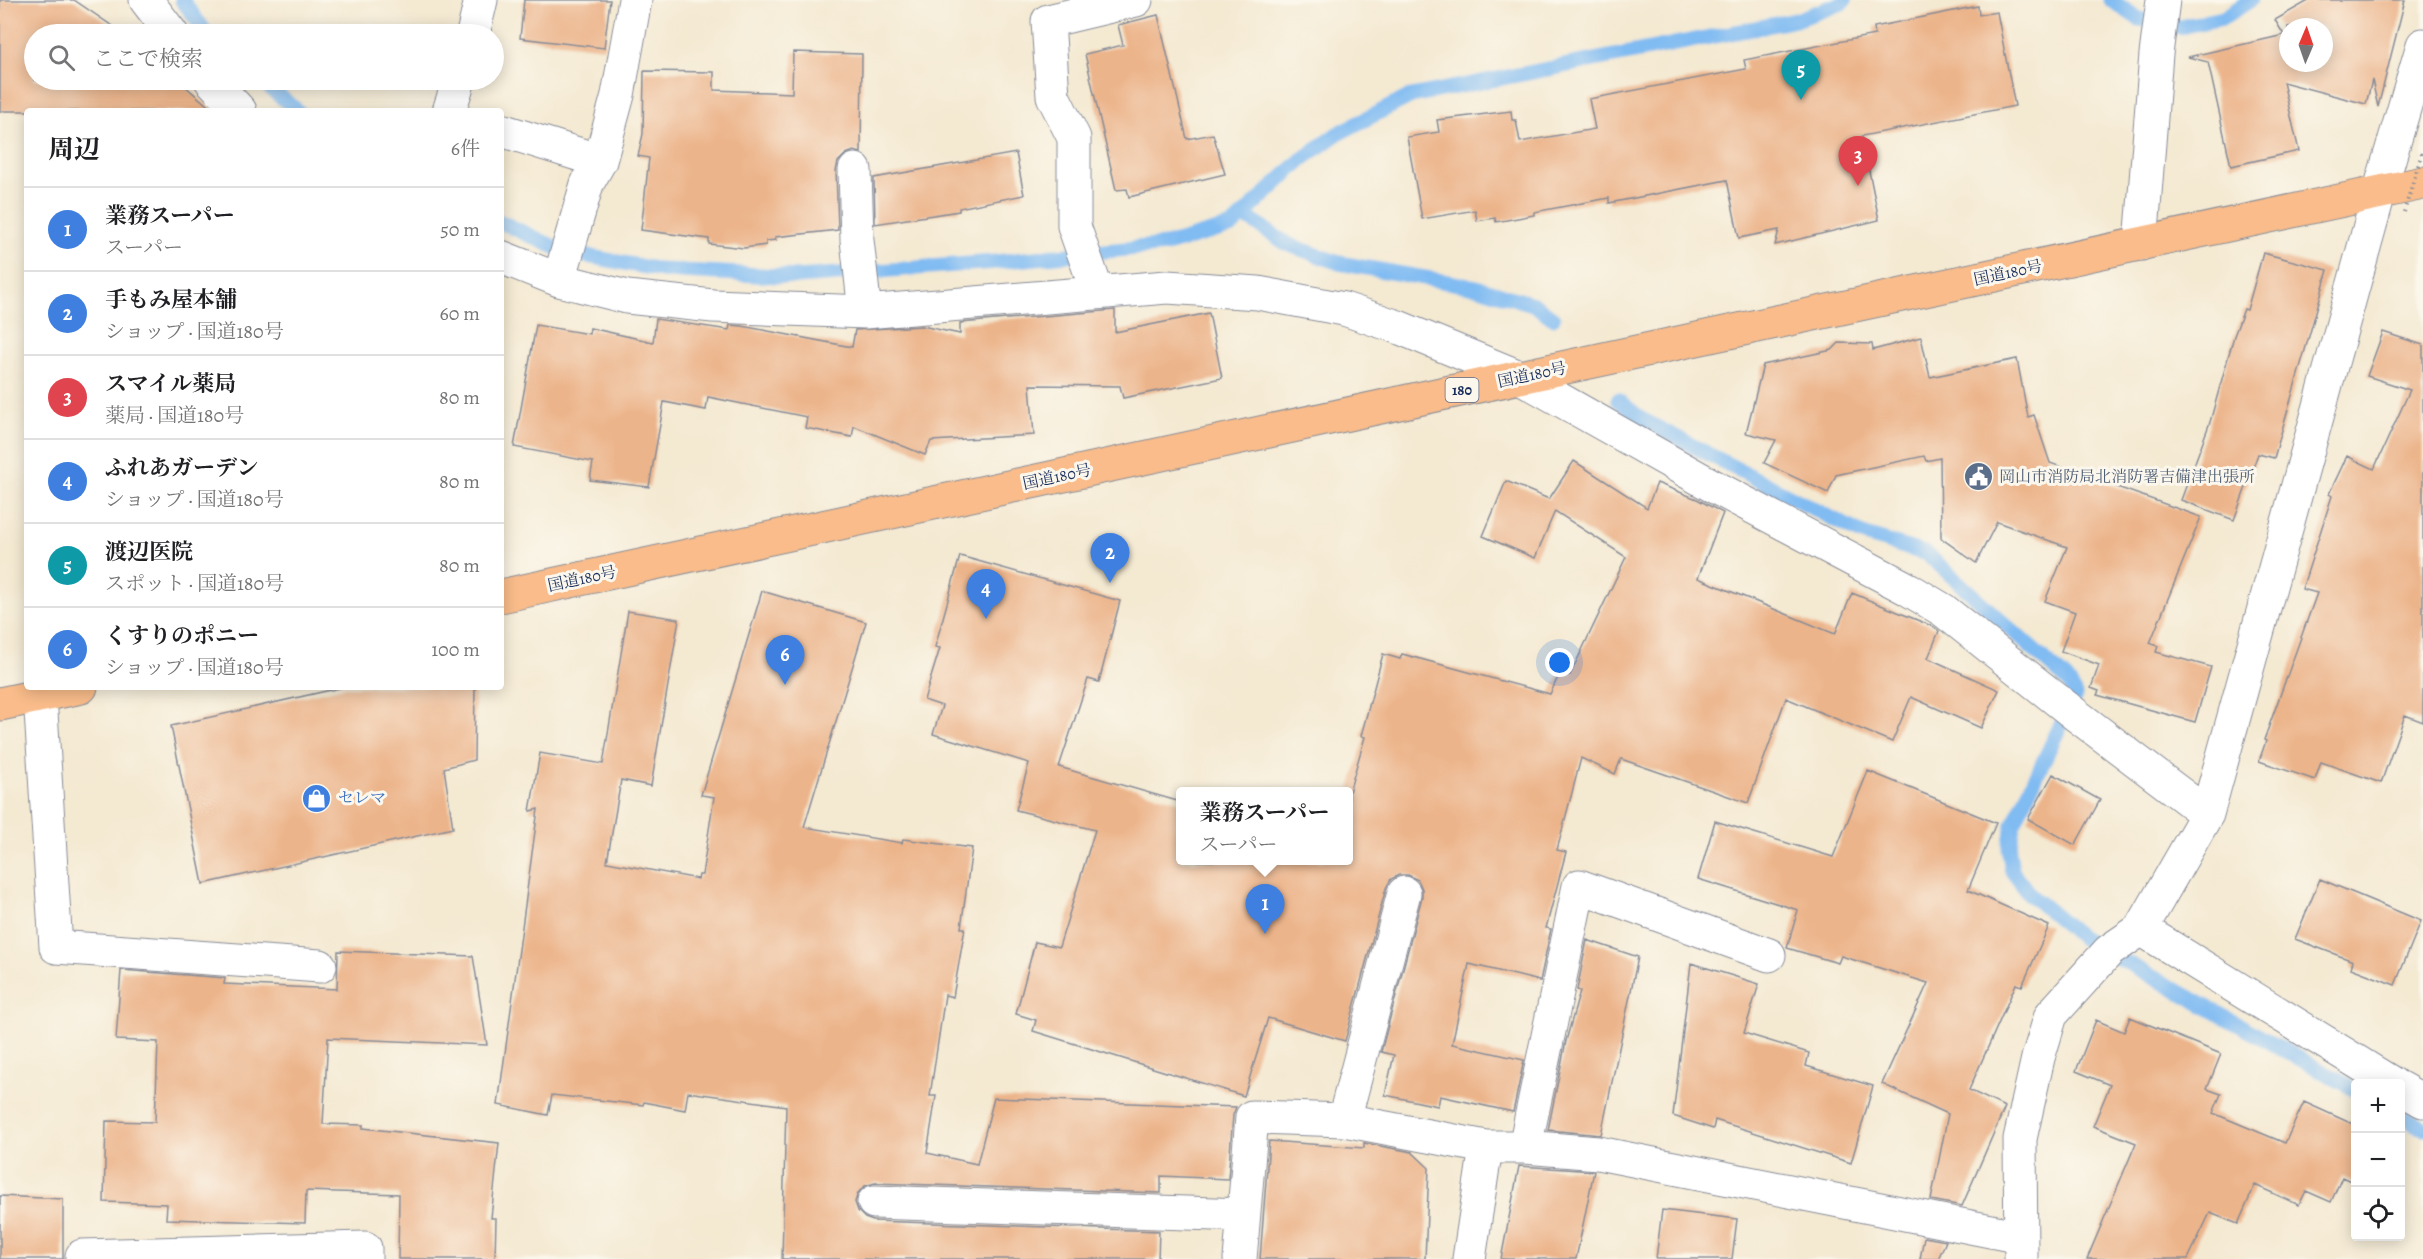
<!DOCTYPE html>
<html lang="ja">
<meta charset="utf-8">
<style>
:root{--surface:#fff;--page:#f6f6f6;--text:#202124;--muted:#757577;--line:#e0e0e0;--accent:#1f6fb2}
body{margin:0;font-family:Alegreya,"Noto Serif JP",serif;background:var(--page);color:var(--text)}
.controls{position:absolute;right:18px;bottom:18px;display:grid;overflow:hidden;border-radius:6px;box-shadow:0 3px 15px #0003}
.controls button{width:54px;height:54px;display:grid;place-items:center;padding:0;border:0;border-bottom:2px solid var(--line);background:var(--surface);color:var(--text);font:30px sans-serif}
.compass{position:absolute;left:2279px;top:18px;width:54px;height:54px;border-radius:50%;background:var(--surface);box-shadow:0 3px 15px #0003;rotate:2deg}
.you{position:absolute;left:1560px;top:663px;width:21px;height:21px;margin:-15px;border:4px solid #fff;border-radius:50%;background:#1a73e8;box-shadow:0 0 0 9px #1a73e833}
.badge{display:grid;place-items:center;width:39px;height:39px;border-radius:50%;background:var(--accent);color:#fff;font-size:20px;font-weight:700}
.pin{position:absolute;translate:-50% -50px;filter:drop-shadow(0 2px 3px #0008)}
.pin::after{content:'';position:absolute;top:32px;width:21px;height:18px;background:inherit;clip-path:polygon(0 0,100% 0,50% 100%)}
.popup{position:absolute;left:1176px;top:787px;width:177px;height:78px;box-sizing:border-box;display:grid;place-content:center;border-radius:6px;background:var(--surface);filter:drop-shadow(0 2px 4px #0005);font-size:20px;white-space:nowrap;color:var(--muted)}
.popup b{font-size:22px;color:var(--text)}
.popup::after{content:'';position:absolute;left:50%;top:100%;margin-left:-12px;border:12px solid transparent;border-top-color:var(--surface)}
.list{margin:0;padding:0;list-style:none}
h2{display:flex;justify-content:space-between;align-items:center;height:78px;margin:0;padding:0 24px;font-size:26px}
h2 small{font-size:20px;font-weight:400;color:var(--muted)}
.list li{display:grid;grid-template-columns:39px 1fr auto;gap:18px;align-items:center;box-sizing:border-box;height:84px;padding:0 24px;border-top:2px solid var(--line)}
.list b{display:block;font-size:22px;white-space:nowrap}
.list p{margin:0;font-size:20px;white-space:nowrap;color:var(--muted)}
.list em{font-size:20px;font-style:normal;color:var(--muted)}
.icon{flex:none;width:33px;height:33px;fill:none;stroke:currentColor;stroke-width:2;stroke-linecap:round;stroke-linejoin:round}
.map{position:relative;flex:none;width:2423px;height:1259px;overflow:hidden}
.search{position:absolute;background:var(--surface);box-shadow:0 3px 15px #0003;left:24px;top:24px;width:480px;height:66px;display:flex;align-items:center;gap:15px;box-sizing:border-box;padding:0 21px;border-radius:33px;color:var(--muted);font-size:22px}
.panel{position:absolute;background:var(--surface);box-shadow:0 3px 15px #0003;left:24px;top:108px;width:480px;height:582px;border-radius:6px}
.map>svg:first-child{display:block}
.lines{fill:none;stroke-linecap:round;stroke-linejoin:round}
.stream{stroke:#80bbf2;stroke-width:15}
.building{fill:#ecb48a;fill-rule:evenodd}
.minor-casing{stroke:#888c98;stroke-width:35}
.trunk-casing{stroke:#888c98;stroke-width:35}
.minor{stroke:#fff;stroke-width:33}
.trunk{stroke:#f9bc8a;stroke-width:33}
.path-bridge{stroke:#888c98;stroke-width:4;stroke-dasharray:1.5 4.5;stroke-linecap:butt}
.labels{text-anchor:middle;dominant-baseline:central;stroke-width:6;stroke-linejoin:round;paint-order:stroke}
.shield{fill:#fbf7ec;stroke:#5e6b89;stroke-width:1.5}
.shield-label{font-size:15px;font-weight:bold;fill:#1b2f5e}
.street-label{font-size:16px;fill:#1b2f5e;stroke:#fbf7ec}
.service-label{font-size:16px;fill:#4e5e75;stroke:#fbf7ec;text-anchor:start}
.shop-label{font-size:16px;fill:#366cbe;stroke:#fbf7ec;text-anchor:start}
</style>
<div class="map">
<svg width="2423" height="1259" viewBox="0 0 2423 1259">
<rect width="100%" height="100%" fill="#fbf7ec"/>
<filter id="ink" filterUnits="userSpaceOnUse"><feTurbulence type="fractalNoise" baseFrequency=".0167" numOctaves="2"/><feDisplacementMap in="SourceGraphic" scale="12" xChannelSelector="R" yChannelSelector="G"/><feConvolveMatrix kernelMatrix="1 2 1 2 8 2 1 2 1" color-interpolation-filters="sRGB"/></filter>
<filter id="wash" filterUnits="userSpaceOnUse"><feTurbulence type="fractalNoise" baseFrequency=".008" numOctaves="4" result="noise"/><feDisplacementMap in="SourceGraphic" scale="24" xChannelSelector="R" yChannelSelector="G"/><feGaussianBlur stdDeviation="1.35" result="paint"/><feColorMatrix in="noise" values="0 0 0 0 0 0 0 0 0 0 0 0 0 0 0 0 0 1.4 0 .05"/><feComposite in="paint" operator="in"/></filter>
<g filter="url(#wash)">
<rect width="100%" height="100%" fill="#f4e9d1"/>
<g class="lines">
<!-- stream -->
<path class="stream" d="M182,0L207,34
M2111,0L2139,19L2179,27L2223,18L2251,0
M260,80L298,111
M1243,215L1287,244L1339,263L1476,287L1533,304L1553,318
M501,222L565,252L661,270L798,277L995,262L1166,245L1232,226L1301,160L1337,134L1411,96L1796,20L1842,3L1845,0
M1618,400L1643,420L1862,534L1927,554L2069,682L2075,695L2013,825L2009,851L2012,871L2030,895L2081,937L2356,1090
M2400,1115L2423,1128"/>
</g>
<g id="blocks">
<!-- building -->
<path class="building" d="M0,0H74L124,34H34V80H178L214,111H0Z
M524,0H610L604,48L520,38Z
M2310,0H2405L2378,107L2372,80L2366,104L2283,82L2299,151L2231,166L2208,62L2188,57L2284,35L2275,20ZM2288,27H2324V63H2288Z
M1978,6L1979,15L1997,12L2015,106L1862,136L1879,220L1775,245L1779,230L1739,238L1727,180L1609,203V198L1534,212V215L1496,222L1495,218L1477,221L1475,210L1422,219L1407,137L1439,132L1437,120L1511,111L1512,120H1516L1520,142L1595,129L1589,99L1746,69L1744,60L1875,35L1874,27Z
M1158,15L1187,139L1213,134L1225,174L1129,197L1127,189L1116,190L1085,54L1123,45L1118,25Z
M793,52L862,54L861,153L854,151L846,154L838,162L836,171L838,230L775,237L776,240L766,241V245L744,248L709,244V239L641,230L649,158L638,156L643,134L644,71L714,72V90L792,93Z
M1016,153L1024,195L959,208V211L875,224L874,178Z
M2263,253L2328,270L2274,458L2258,454L2234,520L2181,500L2210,422L2234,336L2244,309L2247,310Z
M1115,310V332L1209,313L1222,378L1123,398L1120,386L1030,385L1034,435L931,441L925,455L854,426L852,437L805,428L807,417L708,397L706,410L664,402L649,487L590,480L593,462L514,447L536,325L589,334L590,328L653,342L656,319L729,330L730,325L742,326L852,347L855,330L922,326L960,334V323Z
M2383,332L2423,345V722L2405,715L2381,783L2321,762L2315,780L2259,761L2266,741L2264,740L2317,593L2302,589L2332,496L2329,494L2347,456L2374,469L2410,390L2367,376Z
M1921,337L1930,377L2017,359L2028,417L2034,415L2050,463L2201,517L2150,643L2158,646L2156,652L2211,667L2195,722L2097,695L2099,691L2091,688L2099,665L2061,651L2075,612L2045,601L2067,547L1997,522L1976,563L1941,538L1940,458L1926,461L1924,456L1836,475L1828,493L1764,463L1776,440L1746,433L1763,365L1832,350L1839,343L1872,344L1873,350Z
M1574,461L1647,508L1657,483L1697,499L1723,513L1698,578L1835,634L1852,593L1934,627L1939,631L1928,658L1999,690L1981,728L1911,697L1892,742L1786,698L1748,803L1621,759L1615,774L1581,758L1557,850L1566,852L1546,928L1551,929L1540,981L1469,964L1452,1044L1524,1060L1513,1112L1440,1096L1438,1106L1385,1095L1394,1055L1381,1052L1422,897V889L1418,880L1408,875H1399L1391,879L1386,888L1345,1041L1268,1018L1244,1096L1033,1031L1036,1020L1016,1014L1035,942L1059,947L1095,830L1016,810L1029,763L933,734L942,706L924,700L940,648L935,647L960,556L1120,601L1099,682L1088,679L1059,767L1181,802V861H1349V792L1365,737L1361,736L1383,654L1400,659L1402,654L1550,694L1561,671L1570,675L1626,557L1555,511L1535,558L1483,536L1506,481L1549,499Z
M762,591L866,622L804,827L902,843L903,839L972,848L961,928H965L953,997L945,995L930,1096H936L927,1153L977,1164L994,1098L1236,1107L1233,1115L1228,1179L1161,1176V1193L875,1183L865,1186L858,1193L855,1202L858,1211L865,1218L873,1221L1159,1231L1158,1259H782L786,1106L688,1092L685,1110L644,1102L643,1105L552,1095L548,1115L498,1105L538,809L530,811L540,753L603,764L628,611L679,619L651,786L621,780L607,862L698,879L699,875H702L714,797L701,795Z
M344,687H475L474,760L444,768L453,828L203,884L171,726Z
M1868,771L1996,823L1968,890L2049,926L2022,986L2016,984L1969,1090L2005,1107L1962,1206L1931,1200L1948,1114L1882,1084L1928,983L1841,956L1838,963L1787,948L1798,910L1698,879L1715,821L1833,857Z
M2053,774L2100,800L2075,845L2028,819Z
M2320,879L2421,921L2395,985L2351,968L2353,961L2295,939Z
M1587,940L1638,957L1601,1135L1548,1130L1566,1041L1580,991L1577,990Z
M338,951L473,956L487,1045L328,1038L323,1124L363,1125V1128L499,1143L491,1218H496L495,1259H398L399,1194L306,1191L305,1223L166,1219L167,1204L104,1202L106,1121L155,1122L158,1042L116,1040L121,970L225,978L224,984L337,989Z
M1691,963L1759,984L1744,1033L1809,1053L1806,1066L1873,1086L1851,1163L1715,1120L1713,1129L1673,1116Z
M2130,1017L2221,1054L2207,1089L2221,1094L2213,1113L2285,1143L2304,1102L2355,1125V1183L2342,1177L2331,1202L2306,1191L2299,1205L2255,1185L2238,1224L2210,1213L2188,1259H2087L2136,1143L2093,1126L2110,1085L2076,1071L2096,1020L2124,1032Z
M1269,1141L1364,1148V1143L1412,1152L1429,1168L1425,1259H1260Z
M1519,1166L1594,1171L1576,1259H1501Z
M0,1196L63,1199V1259H0Z
M1662,1210L1737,1219L1732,1259H1656Z
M1924,1237L1946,1241L1938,1259H1920Z"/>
</g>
</g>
<g filter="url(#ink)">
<use href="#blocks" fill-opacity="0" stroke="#888c98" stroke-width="1.5"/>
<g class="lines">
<defs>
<path id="minor" d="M146,0L172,34
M473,34L481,0
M211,80L240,111
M449,111L459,80
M501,130L600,161
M855,170L857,240L865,312
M2141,244L2156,54L2163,0
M501,257L559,280L627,297L713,306L865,312L1167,287L1258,293L1344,309L1398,327L1522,378L1711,485L1908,589L1943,610L2076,715L2207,814
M559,280L587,184L600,161L618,95L635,0
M1097,291L1074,226V138L1053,96L1048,21L1136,0
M40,696L56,947L320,966
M2141,929L2393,1084
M2400,1088L2423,1101
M1344,1120L1404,893
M1525,1147L1579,886L1769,955
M874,1202L1243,1215
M82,1259V1256L365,1248V1259
M1240,1259L1252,1117L1344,1120L1486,1147H1525L1598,1153L2021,1237
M1469,1259L1486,1147
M2021,1259L2020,1139L2038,1058L2051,1015L2109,951L2141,929L2207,814L2379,193L2423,45"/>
<path id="trunk" d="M501,596L2423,183
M0,704L81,687"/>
</defs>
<!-- minor casing -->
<use href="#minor" class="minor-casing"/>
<!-- trunk casing -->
<use href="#trunk" class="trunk-casing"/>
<!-- minor -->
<use href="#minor" class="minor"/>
<!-- trunk -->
<use href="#trunk" class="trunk"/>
<!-- path-bridge -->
<path class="path-bridge" d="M2404,212L2423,150"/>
</g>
</g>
<!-- icons -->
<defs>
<symbol id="civic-disc" viewBox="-11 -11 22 22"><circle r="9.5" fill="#5c6f8a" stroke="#fbf7ec"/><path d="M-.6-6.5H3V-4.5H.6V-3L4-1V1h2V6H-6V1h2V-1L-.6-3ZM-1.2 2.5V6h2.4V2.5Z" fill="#fff"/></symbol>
<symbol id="shop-disc" viewBox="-11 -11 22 22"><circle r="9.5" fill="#3f7fe0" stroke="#fbf7ec"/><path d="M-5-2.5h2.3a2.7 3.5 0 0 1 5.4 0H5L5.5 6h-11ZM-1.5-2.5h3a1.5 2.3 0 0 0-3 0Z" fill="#fff"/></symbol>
</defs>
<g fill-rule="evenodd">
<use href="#civic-disc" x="1962" y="460" width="33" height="33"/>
<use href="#shop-disc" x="300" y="782" width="33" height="33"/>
</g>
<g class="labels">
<!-- shield labels -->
<rect class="shield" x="1445.5" y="378" width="33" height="24" rx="4.5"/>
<g class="shield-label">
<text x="1462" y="390">180</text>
</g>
<!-- street labels -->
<g class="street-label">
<text transform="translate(2008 273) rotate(-12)">国道180号</text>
<text transform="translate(1532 375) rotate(-12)">国道180号</text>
<text transform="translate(1057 477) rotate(-12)">国道180号</text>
<text transform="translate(582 579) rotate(-12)">国道180号</text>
</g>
<!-- service labels -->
<g class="service-label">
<text x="1999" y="477">岡山市消防局北消防署吉備津出張所</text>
</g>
<!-- shop labels -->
<g class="shop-label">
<text x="338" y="798">セレマ</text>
</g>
</g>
</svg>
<div class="controls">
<button>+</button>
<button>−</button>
<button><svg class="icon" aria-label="locate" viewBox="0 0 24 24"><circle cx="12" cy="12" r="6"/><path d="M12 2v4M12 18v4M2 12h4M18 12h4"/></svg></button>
</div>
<svg class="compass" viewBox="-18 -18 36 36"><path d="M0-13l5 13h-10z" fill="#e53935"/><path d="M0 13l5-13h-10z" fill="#757577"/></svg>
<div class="you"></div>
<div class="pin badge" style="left:1265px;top:934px;background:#3f7fe0">1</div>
<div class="popup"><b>業務スーパー</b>スーパー</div>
<div class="pin badge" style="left:1110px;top:583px;background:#3f7fe0">2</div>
<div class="pin badge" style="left:1858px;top:186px;background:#e0444e">3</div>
<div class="pin badge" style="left:986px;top:619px;background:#3f7fe0">4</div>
<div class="pin badge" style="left:1801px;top:100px;background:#0f9aa8">5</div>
<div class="pin badge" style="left:785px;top:685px;background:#3f7fe0">6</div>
<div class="search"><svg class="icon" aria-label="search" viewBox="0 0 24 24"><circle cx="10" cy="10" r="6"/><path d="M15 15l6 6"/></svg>ここで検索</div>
<section class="panel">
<h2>周辺<small>6件</small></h2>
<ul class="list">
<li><span class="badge" style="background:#3f7fe0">1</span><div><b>業務スーパー</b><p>スーパー</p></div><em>50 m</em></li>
<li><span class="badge" style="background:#3f7fe0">2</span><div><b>手もみ屋本舗</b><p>ショップ · 国道180号</p></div><em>60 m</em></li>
<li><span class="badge" style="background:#e0444e">3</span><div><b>スマイル薬局</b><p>薬局 · 国道180号</p></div><em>80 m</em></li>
<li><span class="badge" style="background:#3f7fe0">4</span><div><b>ふれあガーデン</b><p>ショップ · 国道180号</p></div><em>80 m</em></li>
<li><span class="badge" style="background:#0f9aa8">5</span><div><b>渡辺医院</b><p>スポット · 国道180号</p></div><em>80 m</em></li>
<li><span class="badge" style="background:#3f7fe0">6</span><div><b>くすりのポニー</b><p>ショップ · 国道180号</p></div><em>100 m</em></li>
</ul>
</section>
</div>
